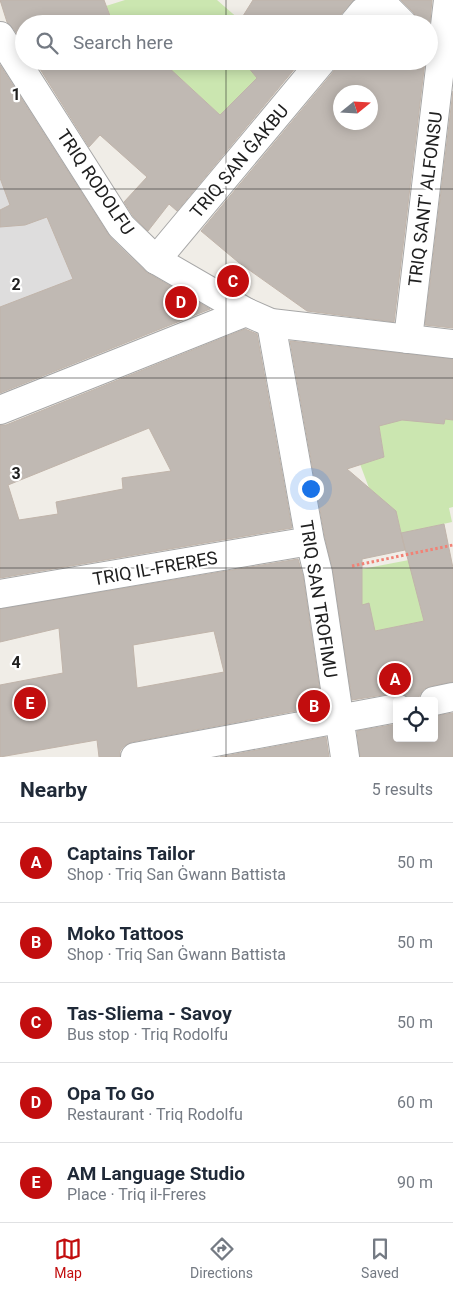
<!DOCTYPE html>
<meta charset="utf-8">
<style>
:root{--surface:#fff;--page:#f2f2f3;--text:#1f2937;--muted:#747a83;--line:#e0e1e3;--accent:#c20d0e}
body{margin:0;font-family:Roboto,sans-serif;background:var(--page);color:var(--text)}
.controls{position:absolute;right:15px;bottom:15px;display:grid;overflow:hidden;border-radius:5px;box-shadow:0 2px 12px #0003}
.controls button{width:45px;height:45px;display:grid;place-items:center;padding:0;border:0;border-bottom:1px solid var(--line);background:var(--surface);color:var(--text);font:25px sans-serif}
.compass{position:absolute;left:333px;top:85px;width:45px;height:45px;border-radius:50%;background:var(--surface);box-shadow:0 2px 12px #0003;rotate:72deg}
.you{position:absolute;left:310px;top:488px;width:18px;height:18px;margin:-12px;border:4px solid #fff;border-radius:50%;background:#1a73e8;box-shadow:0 0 0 8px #1a73e833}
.badge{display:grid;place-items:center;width:32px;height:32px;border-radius:50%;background:var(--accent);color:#fff;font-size:16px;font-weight:700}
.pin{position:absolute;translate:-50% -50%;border:2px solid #fff;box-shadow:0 1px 5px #0006}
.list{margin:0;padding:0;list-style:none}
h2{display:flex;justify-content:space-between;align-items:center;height:65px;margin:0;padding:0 20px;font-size:21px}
h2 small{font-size:16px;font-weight:400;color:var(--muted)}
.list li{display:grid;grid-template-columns:32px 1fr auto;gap:15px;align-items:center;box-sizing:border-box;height:80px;padding:0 20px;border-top:1px solid var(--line)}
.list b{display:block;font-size:19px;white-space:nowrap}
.list p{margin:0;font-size:16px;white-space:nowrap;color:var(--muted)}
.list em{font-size:16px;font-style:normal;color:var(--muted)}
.icon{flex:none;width:28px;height:28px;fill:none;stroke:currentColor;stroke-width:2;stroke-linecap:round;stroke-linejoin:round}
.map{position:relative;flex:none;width:453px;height:757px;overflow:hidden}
.search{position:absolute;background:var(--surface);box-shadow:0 2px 12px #0003;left:15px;right:15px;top:15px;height:55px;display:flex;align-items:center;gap:12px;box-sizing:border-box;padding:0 18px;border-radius:28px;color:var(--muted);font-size:19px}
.sheet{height:465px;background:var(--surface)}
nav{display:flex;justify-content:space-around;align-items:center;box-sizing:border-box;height:70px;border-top:1px solid var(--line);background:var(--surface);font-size:14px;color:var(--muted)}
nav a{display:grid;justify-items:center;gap:2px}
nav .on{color:var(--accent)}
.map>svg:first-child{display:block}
.residential{fill:#dedddd}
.grass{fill:#cbe6b0}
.building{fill:#c0b9b3;stroke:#c0b4aa;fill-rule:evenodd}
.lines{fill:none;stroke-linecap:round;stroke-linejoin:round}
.minor-casing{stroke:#a7a7a7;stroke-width:30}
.tertiary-casing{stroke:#a7a7a7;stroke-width:30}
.path{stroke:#f18276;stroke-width:3;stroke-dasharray:2.5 2.5;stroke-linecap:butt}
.minor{stroke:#fff;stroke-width:28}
.tertiary{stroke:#fff;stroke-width:28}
.grid{fill:none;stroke:#202020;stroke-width:1;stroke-opacity:0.55}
.labels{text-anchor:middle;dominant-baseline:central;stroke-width:4.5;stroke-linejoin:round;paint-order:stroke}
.street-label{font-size:18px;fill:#202020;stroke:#fff}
.grid-label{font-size:16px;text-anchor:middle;font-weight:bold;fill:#202020;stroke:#fff;stroke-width:4.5;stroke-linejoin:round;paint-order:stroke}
</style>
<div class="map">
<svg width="453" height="757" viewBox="0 0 453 757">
<rect width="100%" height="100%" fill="#f0ede7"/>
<!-- residential -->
<path class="residential" d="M0,65L6,67L126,251L167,281L211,309L0,393Z"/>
<!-- grass -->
<path class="grass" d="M125,0H217L240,20L238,24H113L106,6Z
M165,61H243L257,78L220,115L167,66Z
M359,396L444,424L445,419L453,420V507L449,508L452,522L412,531L416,547L405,550L397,516L368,523L384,501L369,488L360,464L384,457L379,426Z
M409,560L424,621L375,631L358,606L335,580L362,573V569Z"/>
<!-- building -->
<path class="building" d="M0,0H104L113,24H24V44L13,28L7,22Z
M253,0H354L341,14L338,24H238Z
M401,0H432L430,22L426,24H418L414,13Z
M35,61H165L167,66L220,115L257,78L243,61H301L177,211L169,204L148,231L133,216L124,202L147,177L100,135L89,147Z
M337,61H425L394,322L307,311L238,262L201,231L334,71ZM340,92H370V122H340Z
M0,65L110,237L146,272L210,309L0,393V307L73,279L47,217L25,225L0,227V210L10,205L0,178Z
M453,91V328L425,325Z
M245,329L257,334L292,528L0,578V425H6ZM149,428L171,471L122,478L123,489L56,502L58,514L19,520L8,485Z
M290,341L453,359V420L445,419L444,424L402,420L379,426L384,457L347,469L396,511L405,550L362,559V605L369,603L375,631L424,621L401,533L444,524L453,568V682L431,686L424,689L419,696V701H410L403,693H395L352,700L333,571L325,538Z
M298,559L303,576L322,706L132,742L124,746L120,751V757H99L97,740L0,757V685L63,673L59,628L0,642V609ZM214,631L224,672L137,688L133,645Z
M453,713V757H360L357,731L397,724V738H434V716Z
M326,737L329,757H220Z"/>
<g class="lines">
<defs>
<path id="minor" d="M353,24L363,12L388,9L403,24
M156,260L322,61
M271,323L310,541L318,573L345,757
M408,339L448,0
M0,410L246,312
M0,594L310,541
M434,701L453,697
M135,757L397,708"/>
<path id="tertiary" d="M0,36L121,226L156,260L246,312L271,323L453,344"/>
</defs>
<!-- minor casing -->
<use href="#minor" class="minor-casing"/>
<!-- tertiary casing -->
<use href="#tertiary" class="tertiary-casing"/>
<!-- path -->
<path class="path" d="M352,566L453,545"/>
<!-- minor -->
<use href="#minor" class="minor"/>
<!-- tertiary -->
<use href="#tertiary" class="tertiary"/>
</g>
<!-- grid -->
<path class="grid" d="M226,0V24M226,61V757M0,189H453M0,378H453M0,568H453"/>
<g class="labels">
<!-- street labels -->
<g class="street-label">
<text transform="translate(239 161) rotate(-50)">TRIQ SAN ĠAKBU</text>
<text transform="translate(96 182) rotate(56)">TRIQ RODOLFU</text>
<text transform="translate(425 199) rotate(-83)">TRIQ SANT' ALFONSU</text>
<text transform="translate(155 568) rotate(-10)">TRIQ IL-FRERES</text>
<text transform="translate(319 599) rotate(81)">TRIQ SAN TROFIMU</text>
</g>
</g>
<g class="grid-label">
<text x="16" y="100">1</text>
<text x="16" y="290">2</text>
<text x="16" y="479">3</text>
<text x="16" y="668">4</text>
</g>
</svg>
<div class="controls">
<button><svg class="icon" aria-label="locate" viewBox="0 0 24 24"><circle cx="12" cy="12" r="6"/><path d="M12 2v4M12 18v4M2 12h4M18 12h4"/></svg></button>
</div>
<svg class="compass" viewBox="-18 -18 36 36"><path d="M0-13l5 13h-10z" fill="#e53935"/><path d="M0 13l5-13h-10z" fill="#747a83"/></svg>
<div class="you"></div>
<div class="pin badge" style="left:395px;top:679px">A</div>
<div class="pin badge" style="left:314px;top:706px">B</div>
<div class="pin badge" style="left:233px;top:281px">C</div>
<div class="pin badge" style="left:181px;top:302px">D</div>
<div class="pin badge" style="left:30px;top:703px">E</div>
<div class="search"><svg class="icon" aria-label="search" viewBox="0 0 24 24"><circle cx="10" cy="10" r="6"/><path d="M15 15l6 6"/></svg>Search here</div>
</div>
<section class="sheet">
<h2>Nearby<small>5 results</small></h2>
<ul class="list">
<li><span class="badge">A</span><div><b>Captains Tailor</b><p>Shop · Triq San Ġwann Battista</p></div><em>50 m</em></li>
<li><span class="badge">B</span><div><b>Moko Tattoos</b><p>Shop · Triq San Ġwann Battista</p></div><em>50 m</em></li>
<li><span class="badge">C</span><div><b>Tas-Sliema - Savoy</b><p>Bus stop · Triq Rodolfu</p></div><em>50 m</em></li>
<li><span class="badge">D</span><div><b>Opa To Go</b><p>Restaurant · Triq Rodolfu</p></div><em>60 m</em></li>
<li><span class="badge">E</span><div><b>AM Language Studio</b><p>Place · Triq il-Freres</p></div><em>90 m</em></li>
</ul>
</section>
<nav>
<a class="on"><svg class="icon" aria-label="map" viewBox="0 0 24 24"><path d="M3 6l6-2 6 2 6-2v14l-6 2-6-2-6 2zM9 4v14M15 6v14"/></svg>Map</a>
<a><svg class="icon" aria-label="directions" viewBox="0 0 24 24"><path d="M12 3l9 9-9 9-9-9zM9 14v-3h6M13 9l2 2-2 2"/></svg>Directions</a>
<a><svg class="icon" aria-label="saved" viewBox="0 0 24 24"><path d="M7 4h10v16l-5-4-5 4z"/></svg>Saved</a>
</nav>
